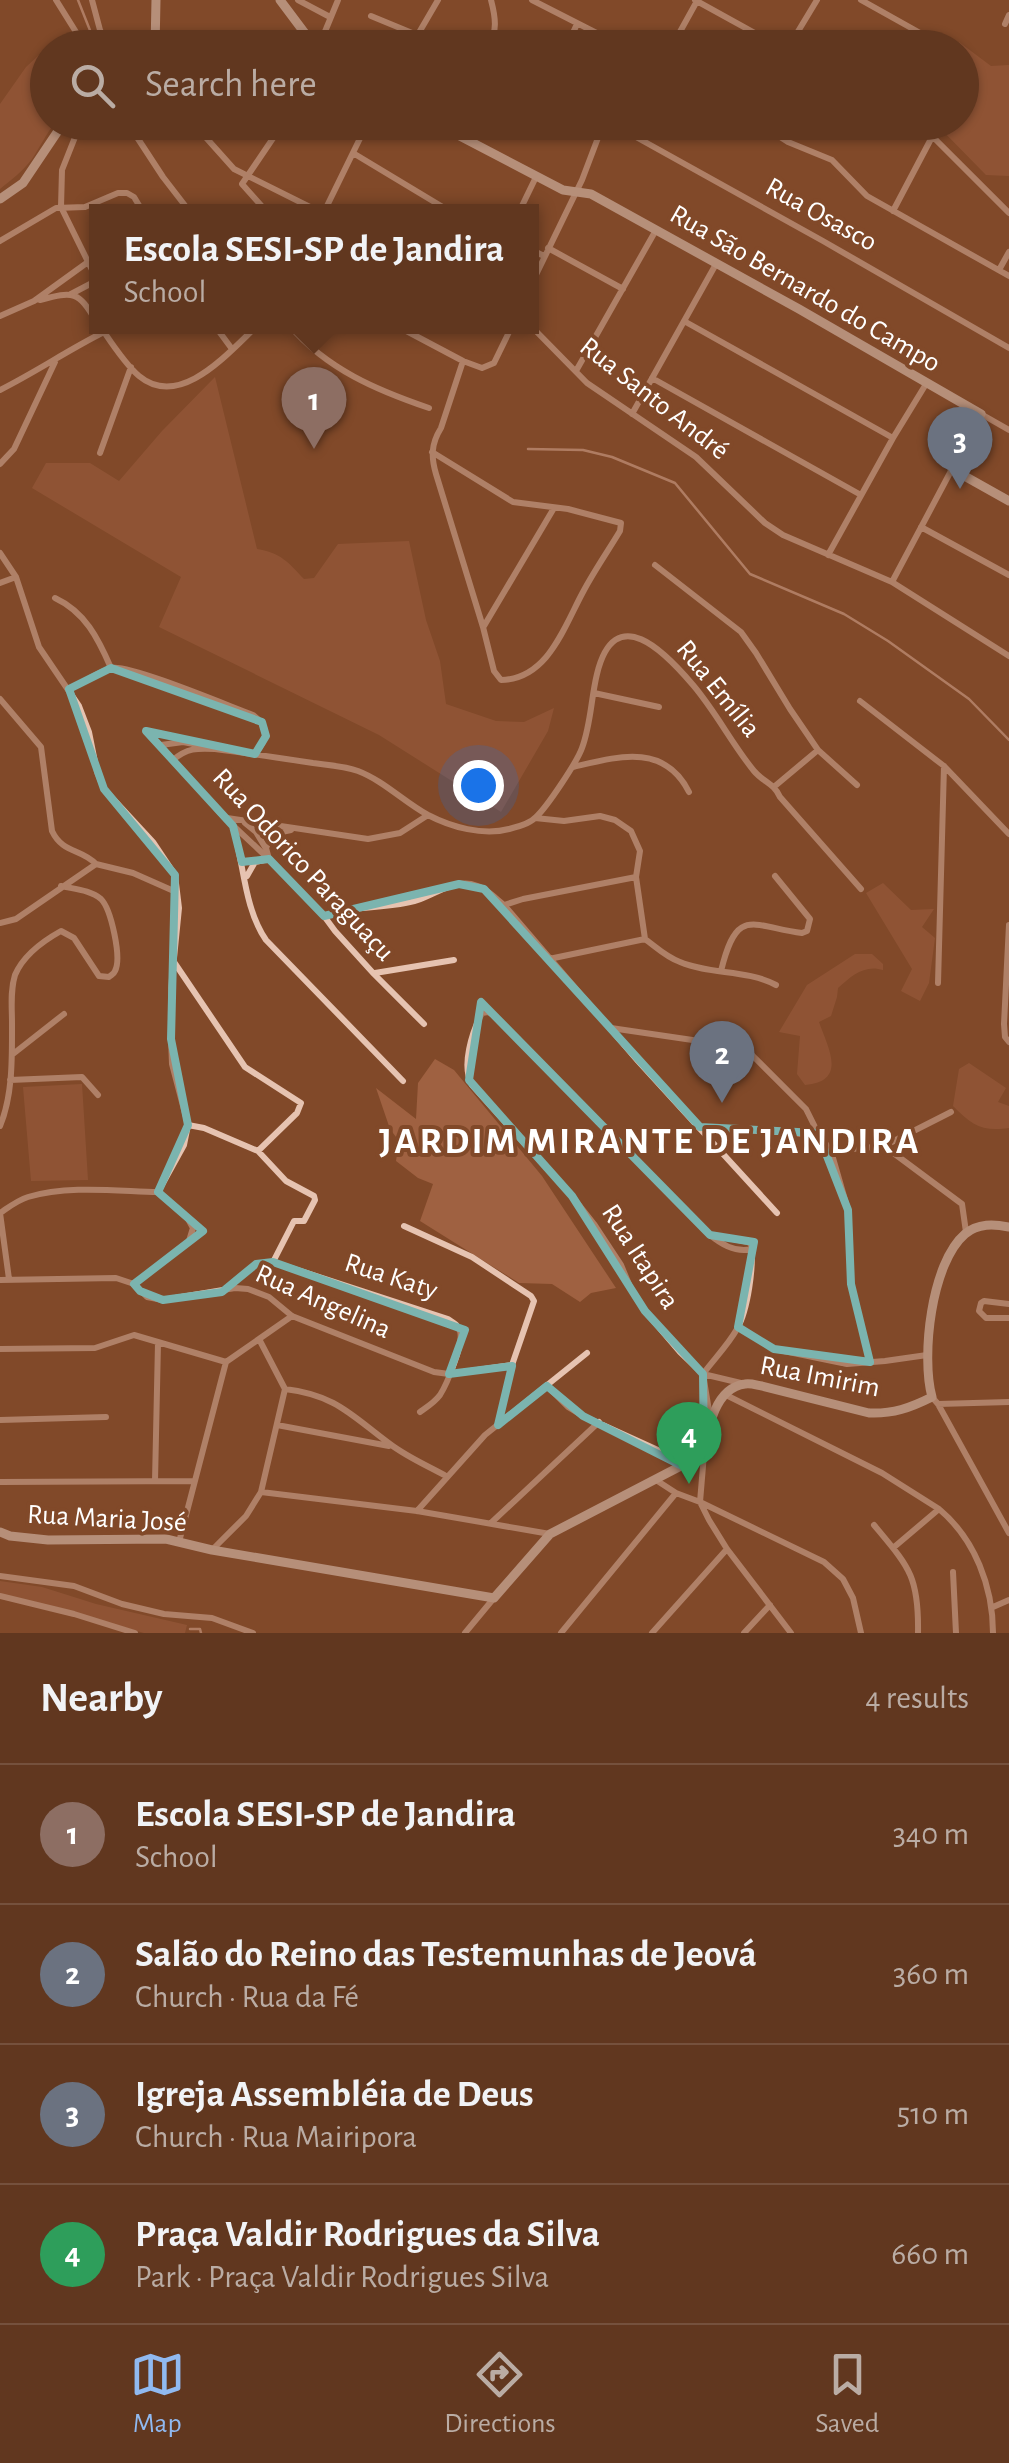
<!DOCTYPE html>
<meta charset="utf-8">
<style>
:root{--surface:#61371f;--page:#673f28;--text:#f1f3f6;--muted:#baaca4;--line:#75513d;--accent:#90b9f0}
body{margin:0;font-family:"Alegreya Sans",sans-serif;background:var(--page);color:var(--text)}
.you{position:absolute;left:478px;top:785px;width:35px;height:35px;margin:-25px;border:8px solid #fff;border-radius:50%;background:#1a73e8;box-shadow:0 0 0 15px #1a73e833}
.badge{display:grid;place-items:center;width:65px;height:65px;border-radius:50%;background:var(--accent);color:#fff;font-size:32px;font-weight:700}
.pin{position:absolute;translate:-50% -82px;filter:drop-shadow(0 2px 5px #0008)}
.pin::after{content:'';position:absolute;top:52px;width:35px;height:30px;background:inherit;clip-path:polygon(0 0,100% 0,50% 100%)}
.popup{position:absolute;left:89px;top:204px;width:450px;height:130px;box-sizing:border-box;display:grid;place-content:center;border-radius:0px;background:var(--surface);filter:drop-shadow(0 2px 8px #0005);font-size:32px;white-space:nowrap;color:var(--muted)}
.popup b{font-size:38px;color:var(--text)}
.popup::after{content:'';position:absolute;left:50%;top:100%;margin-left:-20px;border:20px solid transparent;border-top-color:var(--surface)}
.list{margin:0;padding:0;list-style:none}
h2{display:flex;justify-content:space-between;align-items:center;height:130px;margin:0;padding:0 40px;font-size:42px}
h2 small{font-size:32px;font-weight:400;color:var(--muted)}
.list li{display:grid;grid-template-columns:65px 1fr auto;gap:30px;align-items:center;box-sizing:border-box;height:140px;padding:0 40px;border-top:2px solid var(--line)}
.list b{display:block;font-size:38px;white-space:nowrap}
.list p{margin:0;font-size:32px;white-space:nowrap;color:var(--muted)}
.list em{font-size:32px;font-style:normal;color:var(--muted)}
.icon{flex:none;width:55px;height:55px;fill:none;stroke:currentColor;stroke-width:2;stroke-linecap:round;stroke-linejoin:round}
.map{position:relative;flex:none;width:1009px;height:1633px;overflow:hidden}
.search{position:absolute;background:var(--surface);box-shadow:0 2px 8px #0004;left:30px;right:30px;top:30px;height:110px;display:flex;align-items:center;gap:25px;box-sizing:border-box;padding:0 35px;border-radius:55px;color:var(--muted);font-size:38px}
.sheet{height:690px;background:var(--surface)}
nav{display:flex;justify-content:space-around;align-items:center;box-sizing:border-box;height:140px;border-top:2px solid var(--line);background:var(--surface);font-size:28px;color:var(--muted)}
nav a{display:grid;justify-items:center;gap:5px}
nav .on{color:var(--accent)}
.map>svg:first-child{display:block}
.green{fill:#9f6141}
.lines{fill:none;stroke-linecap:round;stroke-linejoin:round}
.stream{stroke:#e6bba6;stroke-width:2.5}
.street{stroke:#e6c3b1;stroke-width:6}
.secondary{stroke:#f6e4da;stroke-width:9}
.marked{fill:none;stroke:#7bb4af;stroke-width:8;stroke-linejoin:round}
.labels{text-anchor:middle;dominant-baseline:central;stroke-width:8;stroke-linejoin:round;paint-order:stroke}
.street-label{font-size:28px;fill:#fff;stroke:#814929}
.district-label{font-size:38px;font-weight:bold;letter-spacing:2.5px;fill:#fff;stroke:#814929}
</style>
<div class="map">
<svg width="1009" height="1633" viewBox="0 0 1009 1633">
<rect width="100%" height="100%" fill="#814929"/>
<!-- green -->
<path class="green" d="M959,42L991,66L1009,65V176L986,175L935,123L962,122V48L956,47Z
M47,52L48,122L55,123C46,134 40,147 32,159C23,171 11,180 0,189V104L26,67L39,55Z
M215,377L257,549C281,553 288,562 304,579L314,578L338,544L409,541L426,620L440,661L446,704L496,721L524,722L554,708L548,731L501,812L379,735L159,627L181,577L32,488L46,463H90L119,481L162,431Z
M883,883L911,910L934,909L922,927L935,938L929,983L920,1001L901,991L912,969L866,893Z
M855,954H872L883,964V970C865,964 851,976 838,988L837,997L831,1016L819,1022C828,1048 848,1081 805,1085L797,1074L800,1036L779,1032L807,985Z
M435,1059L454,1070L542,1176L616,1288L591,1293L580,1302L552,1284L519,1283L420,1221L433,1184L418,1178L396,1161L399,1141L390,1129L376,1088L416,1119L418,1083Z
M969,1063L1006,1088L998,1102L1009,1106V1128C982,1132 972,1125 953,1106L959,1069Z
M82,1084L88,1180L31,1181L23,1087Z
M0,1581L42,1587L96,1604L187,1625L185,1633H144L58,1608L0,1594Z"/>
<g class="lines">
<!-- stream -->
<path class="stream" d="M78,0L97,48
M528,449L583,450L612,457L675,483L750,574L844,614L888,641L969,699L1009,740
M190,1629H200L201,1633"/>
<!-- street -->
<path class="street" d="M56,0L86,48
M92,0L100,30L108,48
M298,0L330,17
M532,0L626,48
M695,0L782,48
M861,0L938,43
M371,16L417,35L439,48
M1005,24L1009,15
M319,46L338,0
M410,48L438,0
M489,48C497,30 496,19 491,0
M566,48L577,24
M671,48L697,1
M788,48L817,0
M127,122L163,177L190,212
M192,122L234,169L320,212
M585,122L600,130
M609,122L823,241L1009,348
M757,122L788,142L832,160L867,196L1009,276
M909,122L932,136L1009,213
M353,153L451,212
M893,211L932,137
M267,212L242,184L284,122
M324,212L368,122
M519,212L536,177
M0,241L56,208L85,207L118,193H127L134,197L143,212
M548,248L623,289
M532,250L544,256
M999,270L1009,252
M532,283L582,180L604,122
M71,294L92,283L96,278L61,207L62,170L81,122
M40,300C74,291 78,291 96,321
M0,316L34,301L88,262
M684,321L893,438
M100,326C111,342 124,363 139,376C180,410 228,353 257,326
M215,326L232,349
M290,326C327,369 376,390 429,408
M397,326L463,361
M531,326L587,383L696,457L765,523L783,535L892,582L1009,656
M576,371L656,230
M652,378L861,495
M0,390C36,372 68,350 104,332
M632,414L716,264
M981,414L1009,430
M432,452L513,502L568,509L621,523L620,531C608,551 594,571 583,592C564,627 548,679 501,680L494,671L483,627L436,474C431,457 431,444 441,428L463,361L482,368L494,363L512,326
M100,453L131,367
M0,464L14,449L55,362
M921,527L1009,575
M0,553L16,577L39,647L79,706L89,732L97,772L104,789L153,842L175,875L179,908L171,988V1039L172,1064L188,1125L184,1145L158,1192C116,1191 68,1185 28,1197C18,1200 9,1207 0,1213
M828,555L893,438L926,384
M655,565L741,632L756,653L790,709L818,750L857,785
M892,582L952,469
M0,583L16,577
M55,598C85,612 98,638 111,668
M484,626L554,508
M69,689C81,684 100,671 112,668C129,664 231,707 253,715C269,727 269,739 255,753
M594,693L659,707
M0,699L41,747L52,831C63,854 81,848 96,864
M860,701L944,766L1009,834
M151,735L224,817L272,862L324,916L335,931L374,974L424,1024
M161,745L183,742L205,746
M173,760C187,748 197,748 215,749C248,753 281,758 313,763C328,765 344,766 358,771C384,781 404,802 428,815C451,827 483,836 509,829C517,827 530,824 536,817C547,807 577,762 582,748C591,724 591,698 597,674C615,600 665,652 693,685C716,712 732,744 754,771C763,782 774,783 780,797L861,889
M573,767C616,757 664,742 689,792
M775,786L818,750
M227,818L368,839L400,833L428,815
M535,818L564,821L600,816L615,820L631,831L640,851L636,877L645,939C656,947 666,957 680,962C711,975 746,969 776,985
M245,823L256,832L265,847
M233,827C244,864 244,908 266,940L403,1081
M247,876L255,862L269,859L266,848L272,834L291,830
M504,905L523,899L636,877
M324,916C354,904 388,910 418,900C435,894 452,881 471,884C485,887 494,897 504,905L638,1061L777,1213
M0,923L16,919L96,864L133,873L176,892
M1009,925L1004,1024L1005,1037L1009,1042
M549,959L645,939
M174,962L245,1067L301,1103L297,1113L258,1151L204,1128L188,1125
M721,971C737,906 751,926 802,933L807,931L810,919L775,876
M375,973L454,960
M938,983L944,766
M611,1028L740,1047L748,1051L806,1109L818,1133L831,1151L848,1210L851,1284L870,1362
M13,1054L64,1014
M10,1080L82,1077L98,1095
M0,1126C13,1095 12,1057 12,1023C12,1007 10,991 15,975C23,956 43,941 61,931L74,938L99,976L109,977C111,975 114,974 115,971C122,958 111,909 101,899C91,890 74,889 61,886
M701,1127L810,1134L818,1133
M884,1146L962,1204L966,1232
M258,1151L286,1181L314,1196L315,1200L304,1221H294L273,1262
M831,1151L884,1146L951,1112
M158,1192L187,1217L193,1228L189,1241L134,1284L147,1297L163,1300L235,1288L248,1289L269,1297L292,1316L434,1372L449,1374L512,1365
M0,1213L9,1279
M404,1226L472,1257L531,1296L534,1301L512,1365L498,1425
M0,1280L116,1278L134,1284
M223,1291L256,1264L273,1262L448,1319C454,1323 457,1324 460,1331C464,1343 447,1384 440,1395C435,1402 427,1407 420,1412
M1009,1304L984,1301L981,1303L979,1311L986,1318H1009
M738,1327L774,1349L847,1364L885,1361L927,1355
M0,1349L95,1348L134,1335L226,1362
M703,1374C714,1359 728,1345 737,1329C748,1310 754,1266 751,1244L748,1242L712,1235
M703,1374L710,1417
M745,1384L703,1374L680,1352L645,1311L631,1289L621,1265L594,1224L572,1196L472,1085C461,1066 472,1032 482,1013L488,1012L495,1016L710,1235C722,1245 737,1253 752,1249
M547,1386L568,1407L583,1416L671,1456L682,1466
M285,1389C336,1395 352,1416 390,1444C407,1457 428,1466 446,1476
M726,1395L882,1473L939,1509L893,1548
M932,1397L938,1404L1009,1533
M938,1404L1009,1402
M0,1420L106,1417
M277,1425L389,1446
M704,1454L700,1502L709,1520L727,1549L791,1633
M656,1480L676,1493L700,1502L824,1562L843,1579L853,1598L861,1633
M155,1481L158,1343
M0,1482L194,1481
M261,1492L417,1511L550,1534
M939,1509C975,1539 993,1587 993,1633
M417,1511L485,1435L587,1353
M492,1522L599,1422
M874,1525C909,1567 919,1576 918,1633
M179,1542L226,1362L292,1316
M213,1549L246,1516L261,1492L285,1389L259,1339
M953,1572L956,1633
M0,1576L74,1586L122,1604L164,1614L212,1618L253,1633
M0,1596L74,1614L135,1633
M993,1607L1009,1600
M465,1633L494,1598
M561,1633L676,1493
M652,1633L727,1549
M744,1633L770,1605"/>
<!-- secondary -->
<path class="secondary" d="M280,0L307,36L321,48
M155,48L156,0
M433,122L563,190L591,194L799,309L981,414L952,469L1009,501
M0,199L23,183L64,122
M0,1532L10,1536L48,1540L166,1539L212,1550L494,1598L550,1534L704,1454C708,1430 714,1388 745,1384C751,1383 756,1385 762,1386L869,1413C893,1414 910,1408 932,1397C921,1357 931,1263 965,1234C978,1223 994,1224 1009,1227"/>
</g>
<!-- marked area -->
<path d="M0 0H1009V1633H0ZM111,668L262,722L266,736L255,754L146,731L233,826L242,862L269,859L324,916L459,884L484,889L700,1127L818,1133L848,1210L851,1284L870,1362L774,1349L738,1327L754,1242L710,1235L481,1002L469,1080L572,1196L645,1311L703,1374L704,1454L682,1466L583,1416L547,1386L498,1425L512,1366L449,1374L465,1330L273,1262L256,1264L222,1292L163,1300L140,1291L134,1284L203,1231L158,1192L188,1125L171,1039L175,875L104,789L69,689Z" fill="#814929" fill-opacity=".55" fill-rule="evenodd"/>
<path class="marked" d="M111,668L262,722L266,736L255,754L146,731L233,826L242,862L269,859L324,916L459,884L484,889L700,1127L818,1133L848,1210L851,1284L870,1362L774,1349L738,1327L754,1242L710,1235L481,1002L469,1080L572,1196L645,1311L703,1374L704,1454L682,1466L583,1416L547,1386L498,1425L512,1366L449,1374L465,1330L273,1262L256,1264L222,1292L163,1300L140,1291L134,1284L203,1231L158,1192L188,1125L171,1039L175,875L104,789L69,689Z"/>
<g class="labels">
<!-- street labels -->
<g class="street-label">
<text transform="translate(821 215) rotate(29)">Rua Osasco</text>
<text transform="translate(805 289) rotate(30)">Rua São Bernardo do Campo</text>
<text transform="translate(654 399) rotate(38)">Rua Santo André</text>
<text transform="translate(718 689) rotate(51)">Rua Emília</text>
<text transform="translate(303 865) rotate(47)">Rua Odorico Paraguaçu</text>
<text transform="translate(640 1257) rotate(57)">Rua Itapira</text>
<text transform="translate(391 1277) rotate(18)">Rua Katy</text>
<text transform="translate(323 1302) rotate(24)">Rua Angelina</text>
<text transform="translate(820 1377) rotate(11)">Rua Imirim</text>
<text transform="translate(107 1519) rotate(3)">Rua Maria José</text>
</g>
<!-- district labels -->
<g class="district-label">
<text x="650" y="1142">JARDIM MIRANTE DE JANDIRA</text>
</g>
</g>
</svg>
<div class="you"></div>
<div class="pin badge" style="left:314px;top:449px;background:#8d6e63">1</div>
<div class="popup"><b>Escola SESI-SP de Jandira</b>School</div>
<div class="pin badge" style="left:722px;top:1103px;background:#6b7280">2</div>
<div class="pin badge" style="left:960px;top:489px;background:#6b7280">3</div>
<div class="pin badge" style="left:689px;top:1484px;background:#2e9e5b">4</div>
<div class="search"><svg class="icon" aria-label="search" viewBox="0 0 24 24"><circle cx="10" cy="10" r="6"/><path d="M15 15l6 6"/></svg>Search here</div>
</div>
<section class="sheet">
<h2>Nearby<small>4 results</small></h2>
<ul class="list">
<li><span class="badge" style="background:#8d6e63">1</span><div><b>Escola SESI-SP de Jandira</b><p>School</p></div><em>340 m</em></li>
<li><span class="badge" style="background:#6b7280">2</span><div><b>Salão do Reino das Testemunhas de Jeová</b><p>Church · Rua da Fé</p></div><em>360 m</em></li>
<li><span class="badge" style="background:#6b7280">3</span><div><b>Igreja Assembléia de Deus</b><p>Church · Rua Mairipora</p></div><em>510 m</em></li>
<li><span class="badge" style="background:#2e9e5b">4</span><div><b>Praça Valdir Rodrigues da Silva</b><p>Park · Praça Valdir Rodrigues Silva</p></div><em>660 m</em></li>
</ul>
</section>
<nav>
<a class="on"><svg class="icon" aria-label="map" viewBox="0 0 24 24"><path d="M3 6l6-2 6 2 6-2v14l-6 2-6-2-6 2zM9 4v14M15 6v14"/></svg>Map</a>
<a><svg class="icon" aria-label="directions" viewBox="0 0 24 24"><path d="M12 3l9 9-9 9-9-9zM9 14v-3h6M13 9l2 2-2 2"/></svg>Directions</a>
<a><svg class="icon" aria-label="saved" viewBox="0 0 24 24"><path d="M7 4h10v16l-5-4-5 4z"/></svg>Saved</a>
</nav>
